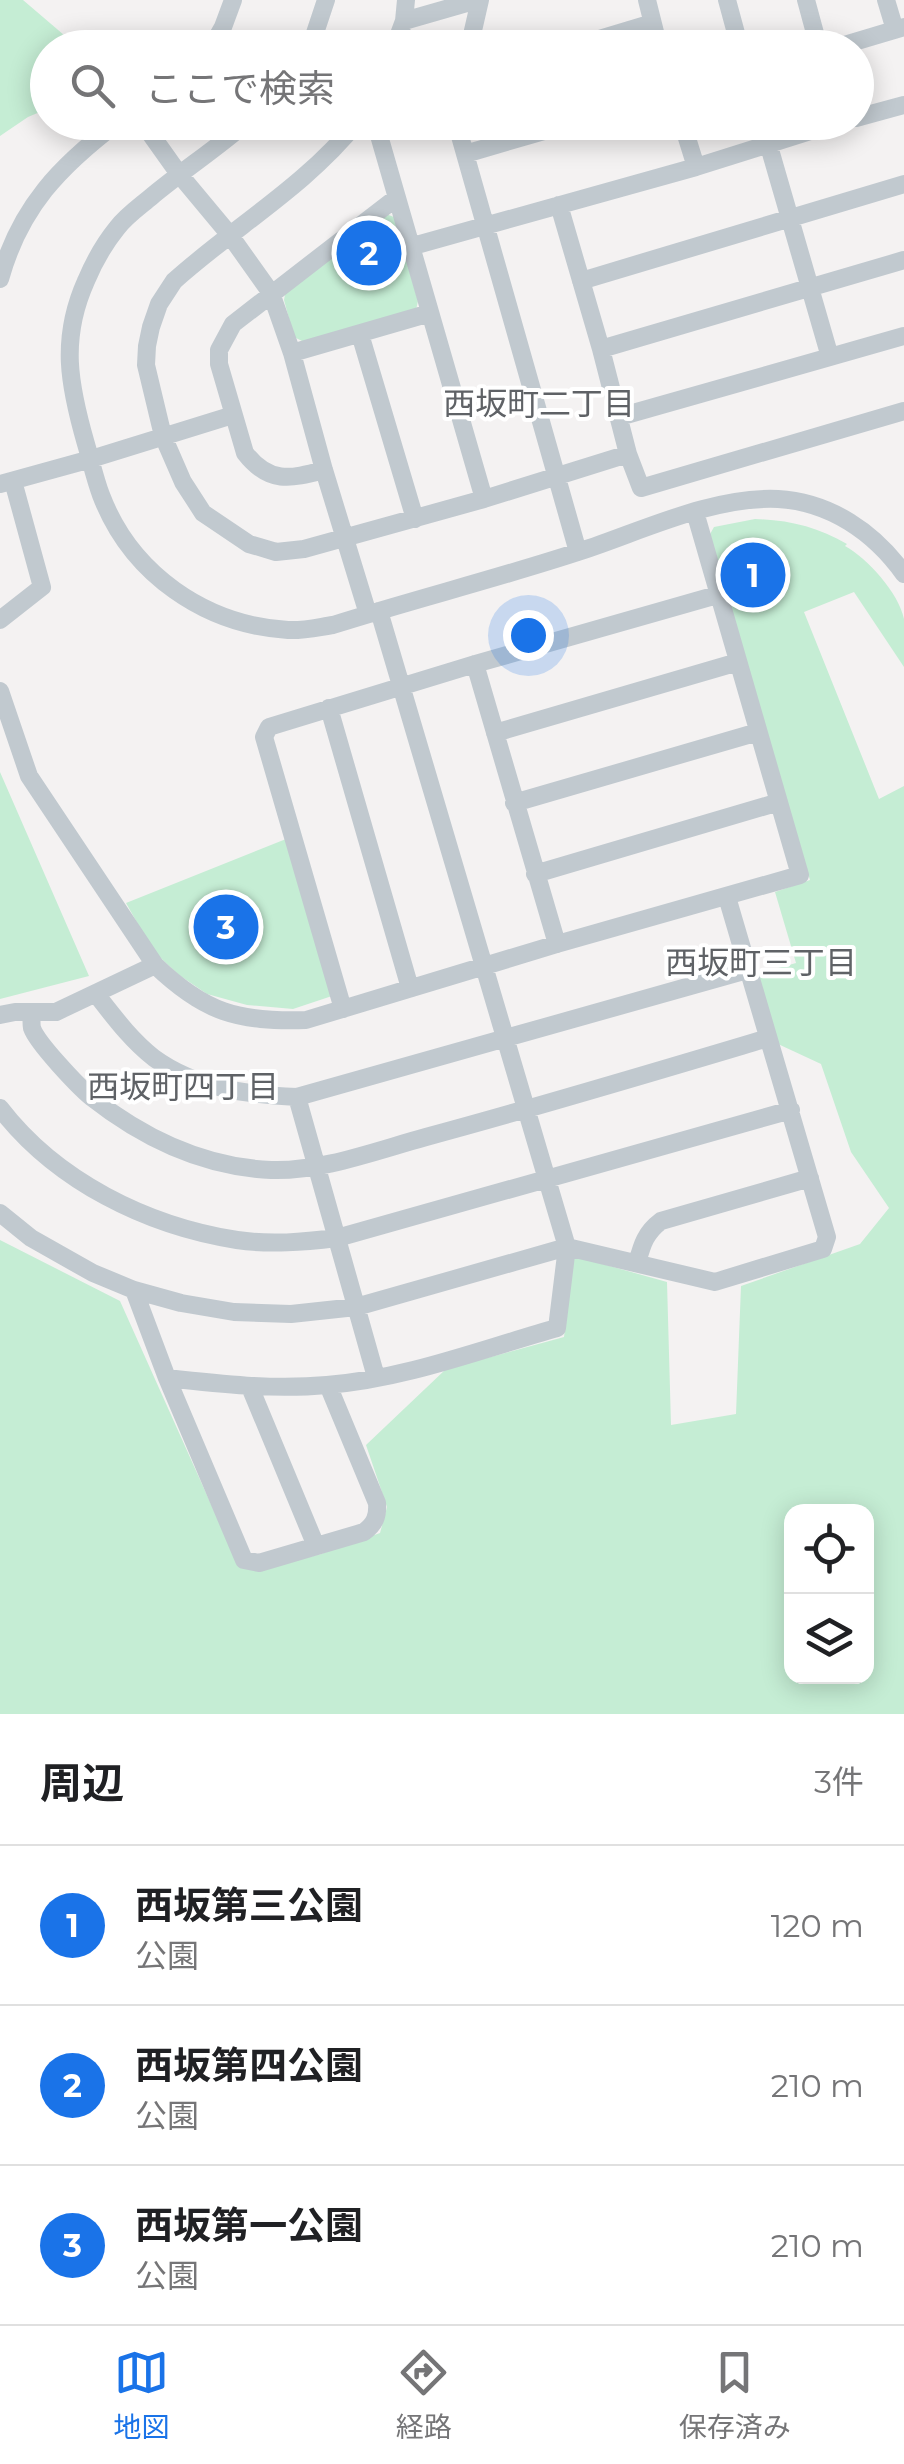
<!DOCTYPE html>
<html lang="ja">
<meta charset="utf-8">
<style>
:root{--surface:#fff;--page:#f6f6f6;--text:#202124;--muted:#757577;--line:#e0e0e0;--accent:#1a73e8}
body{margin:0;font-family:Montserrat,"Noto Sans JP",sans-serif;background:var(--page);color:var(--text)}
.controls{position:absolute;right:30px;bottom:30px;display:grid;overflow:hidden;border-radius:20px;box-shadow:0 5px 25px #0003}
.controls button{width:90px;height:90px;display:grid;place-items:center;padding:0;border:0;border-bottom:2px solid var(--line);background:var(--surface);color:var(--text);font:50px sans-serif}
.you{position:absolute;left:528px;top:635px;width:35px;height:35px;margin:-25px;border:8px solid #fff;border-radius:50%;background:#1a73e8;box-shadow:0 0 0 15px #1a73e833}
.badge{display:grid;place-items:center;width:65px;height:65px;border-radius:50%;background:var(--accent);color:#fff;font-size:32px;font-weight:700}
.pin{position:absolute;translate:-50% -50%;border:5px solid #fff;box-shadow:0 2px 10px #0006}
.list{margin:0;padding:0;list-style:none}
h2{display:flex;justify-content:space-between;align-items:center;height:130px;margin:0;padding:0 40px;font-size:42px}
h2 small{font-size:32px;font-weight:400;color:var(--muted)}
.list li{display:grid;grid-template-columns:65px 1fr auto;gap:30px;align-items:center;box-sizing:border-box;height:160px;padding:0 40px;border-top:2px solid var(--line)}
.list b{display:block;font-size:38px;white-space:nowrap}
.list p{margin:0;font-size:32px;white-space:nowrap;color:var(--muted)}
.list em{font-size:32px;font-style:normal;color:var(--muted)}
.icon{flex:none;width:55px;height:55px;fill:none;stroke:currentColor;stroke-width:2;stroke-linecap:round;stroke-linejoin:round}
.map{position:relative;flex:none;width:904px;height:1714px;overflow:hidden}
.search{position:absolute;background:var(--surface);box-shadow:0 5px 25px #0003;left:30px;right:30px;top:30px;height:110px;display:flex;align-items:center;gap:25px;box-sizing:border-box;padding:0 35px;border-radius:55px;color:var(--muted);font-size:38px}
.sheet{height:610px;background:var(--surface)}
nav{display:flex;justify-content:space-around;align-items:center;box-sizing:border-box;height:140px;border-top:2px solid var(--line);background:var(--surface);font-size:28px;color:var(--muted)}
nav a{display:grid;justify-items:center;gap:5px}
nav .on{color:var(--accent)}
.map>svg:first-child{display:block}
.green{fill:#c5edd4;fill-rule:evenodd}
.lines{fill:none;stroke-linecap:round;stroke-linejoin:round}
.minor{stroke:#c1c9cf;stroke-width:18}
.labels{text-anchor:middle;dominant-baseline:central;stroke-width:8;stroke-linejoin:round;paint-order:stroke}
.neighbourhood-label{font-size:32px;fill:#5f6266;stroke:#fff}
</style>
<div class="map">
<svg width="904" height="1714" viewBox="0 0 904 1714">
<rect width="100%" height="100%" fill="#f4f2f2"/>
<!-- green -->
<path class="green" d="M0,0H23L78,47L48,48L47,109L28,117L0,136Z
M386,214L394,217L418,301L416,310L304,342L294,337L284,300L286,289Z
M755,519C789,520 818,527 847,544L845,546C867,558 899,593 904,619C904,634 904,652 904,667L854,592L804,612L879,799L904,786V1714H0V1240L120,1301L236,1560L261,1569L321,1554L380,1533L387,1507L366,1445L446,1369L564,1337L574,1256L667,1282L671,1425L736,1414L741,1286L860,1244L889,1208L851,1152L821,1064L778,1044L757,974L796,963L775,892L810,880L709,536L714,527ZM792,1512H866V1676H792Z
M0,772L89,976L0,999Z
M286,839L332,996L293,1009L247,1005L207,994L179,975L153,951L126,903Z"/>
<g class="lines">
<!-- minor -->
<path class="minor" d="M647,0L659,48
M727,0L740,48
M806,0L819,48
M886,0L895,30
M404,21L477,0
M211,48L223,27L233,0
M310,48L326,0
M394,48L404,21L406,0
M469,48L480,0
M569,48L652,23
M834,48L904,27
M856,118L904,105
M142,122L179,174L229,234L271,293L292,353L324,470L368,614
M247,122C216,149 182,171 151,197C139,207 126,216 117,228C104,244 94,262 86,281C60,339 69,385 86,444C91,461 95,479 101,495C131,574 205,625 288,630C303,631 319,627 333,625C415,599 499,578 581,551C642,531 713,496 778,499C830,502 874,532 904,574
M357,122C306,186 234,227 174,281L159,304L151,327L147,346L146,365L163,436L183,482L203,513L249,544L276,552L304,549L484,499L628,454
M367,122L378,132L484,499
M456,122L578,552
M682,122L696,167
M762,122L830,357
M465,154L575,122
M559,205L601,349L628,454L641,488L904,411
M413,246L696,167L839,122
M0,279C20,207 60,166 118,122
M581,281L904,184
M360,334L415,519
M601,349L904,260
M292,353L430,313
M619,417L904,336
M324,470C290,479 269,484 245,453L219,364V350L233,324L396,198
M0,484L91,459L233,415
M0,620L42,587L13,481
M475,664L557,944
M0,691L29,776L155,965C205,1013 238,1022 306,1020L557,944L800,875L695,512
M329,708L410,988
M495,733L738,662
M514,803L758,732
M535,874L779,802
M96,994C114,1017 131,1040 154,1058C195,1088 248,1095 297,1097L747,970
M343,1009L264,737L269,727L475,664L717,595
M31,1013C32,1018 31,1024 32,1028C37,1043 78,1086 91,1097C143,1138 204,1167 271,1170C320,1172 378,1150 426,1137C541,1106 654,1072 768,1038
M0,1015L15,1012H56L155,965
M297,1097L376,1377
M0,1108C56,1181 147,1226 237,1240C270,1245 304,1242 337,1238L791,1110
M0,1213L31,1238L93,1273L134,1290L181,1303L234,1312L291,1314L356,1307L567,1247L715,1282L823,1249L827,1237L727,897
M637,1263C642,1245 645,1233 661,1221L810,1178
M134,1290L167,1378L244,1560L259,1563L364,1532C375,1524 378,1516 377,1503L328,1385
M167,1378C220,1384 274,1390 327,1385C405,1379 482,1349 557,1328L567,1247L379,611
M250,1387L316,1546"/>
</g>
<g class="labels">
<!-- neighbourhood labels -->
<g class="neighbourhood-label">
<text x="539" y="403">西坂町二丁目</text>
<text x="761" y="962">西坂町三丁目</text>
<text x="183" y="1086">西坂町四丁目</text>
</g>
</g>
</svg>
<div class="controls">
<button><svg class="icon" aria-label="locate" viewBox="0 0 24 24"><circle cx="12" cy="12" r="6"/><path d="M12 2v4M12 18v4M2 12h4M18 12h4"/></svg></button>
<button><svg class="icon" aria-label="layers" viewBox="0 0 24 24"><path d="M12 4l9 5-9 5-9-5zM3 14l9 5 9-5"/></svg></button>
</div>
<div class="you"></div>
<div class="pin badge" style="left:753px;top:575px">1</div>
<div class="pin badge" style="left:369px;top:253px">2</div>
<div class="pin badge" style="left:226px;top:927px">3</div>
<div class="search"><svg class="icon" aria-label="search" viewBox="0 0 24 24"><circle cx="10" cy="10" r="6"/><path d="M15 15l6 6"/></svg>ここで検索</div>
</div>
<section class="sheet">
<h2>周辺<small>3件</small></h2>
<ul class="list">
<li><span class="badge">1</span><div><b>西坂第三公園</b><p>公園</p></div><em>120 m</em></li>
<li><span class="badge">2</span><div><b>西坂第四公園</b><p>公園</p></div><em>210 m</em></li>
<li><span class="badge">3</span><div><b>西坂第一公園</b><p>公園</p></div><em>210 m</em></li>
</ul>
</section>
<nav>
<a class="on"><svg class="icon" aria-label="map" viewBox="0 0 24 24"><path d="M3 6l6-2 6 2 6-2v14l-6 2-6-2-6 2zM9 4v14M15 6v14"/></svg>地図</a>
<a><svg class="icon" aria-label="directions" viewBox="0 0 24 24"><path d="M12 3l9 9-9 9-9-9zM9 14v-3h6M13 9l2 2-2 2"/></svg>経路</a>
<a><svg class="icon" aria-label="saved" viewBox="0 0 24 24"><path d="M7 4h10v16l-5-4-5 4z"/></svg>保存済み</a>
</nav>
